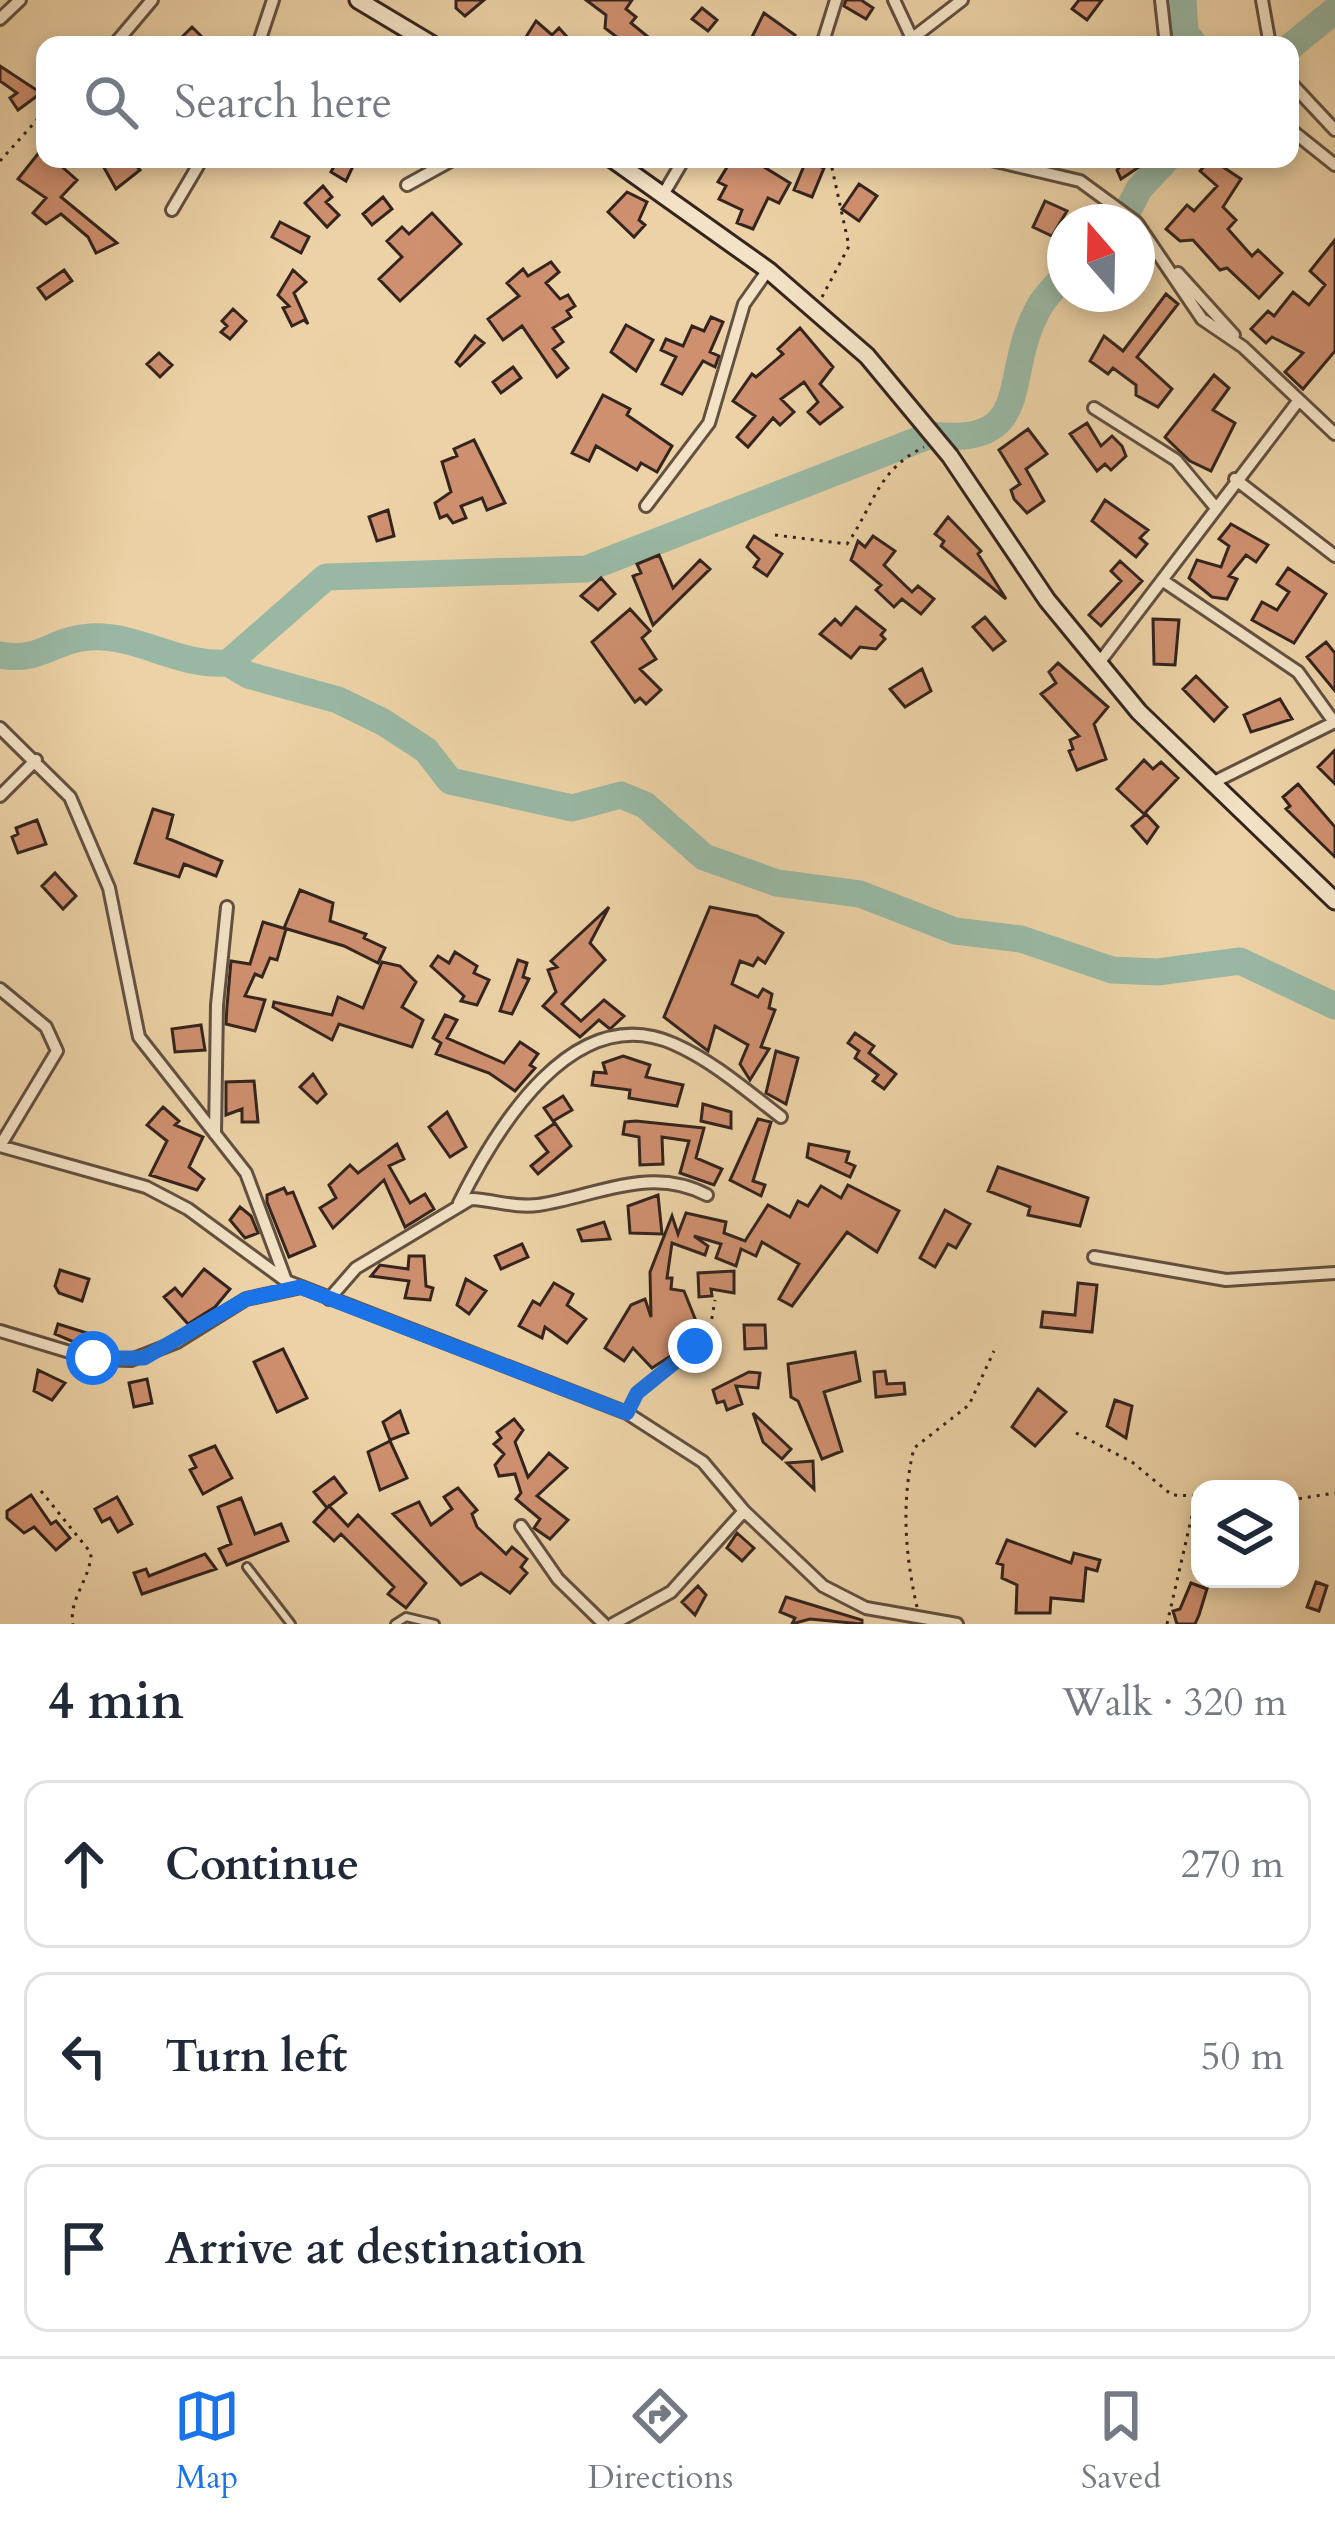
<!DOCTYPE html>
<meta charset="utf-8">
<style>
:root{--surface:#fff;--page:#f2f2f3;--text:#1f2937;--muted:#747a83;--line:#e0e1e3;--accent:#1a73e8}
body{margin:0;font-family:Cardo,serif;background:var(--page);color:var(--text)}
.controls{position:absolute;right:36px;bottom:36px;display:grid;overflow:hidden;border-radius:24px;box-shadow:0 6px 18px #0003}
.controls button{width:108px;height:108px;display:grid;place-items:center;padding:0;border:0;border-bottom:3px solid var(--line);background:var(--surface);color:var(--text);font:60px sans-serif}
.compass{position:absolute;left:1047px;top:204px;width:108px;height:108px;border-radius:50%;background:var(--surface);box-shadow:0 6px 18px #0003;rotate:340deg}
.stop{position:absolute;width:36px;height:36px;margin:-27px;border:9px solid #1a73e8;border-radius:50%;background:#fff}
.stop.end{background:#1a73e8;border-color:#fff;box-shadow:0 3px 12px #0008}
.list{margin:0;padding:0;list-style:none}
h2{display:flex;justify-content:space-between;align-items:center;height:156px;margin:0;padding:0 48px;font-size:51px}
h2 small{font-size:39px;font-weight:400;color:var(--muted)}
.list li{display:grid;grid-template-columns:78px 1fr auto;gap:36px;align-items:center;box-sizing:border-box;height:168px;margin:0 24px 24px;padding:0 24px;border:3px solid var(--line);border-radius:24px}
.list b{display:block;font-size:45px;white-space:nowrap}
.list em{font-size:39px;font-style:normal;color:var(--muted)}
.icon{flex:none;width:66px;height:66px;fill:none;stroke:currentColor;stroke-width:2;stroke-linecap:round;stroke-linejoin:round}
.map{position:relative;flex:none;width:1335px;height:1624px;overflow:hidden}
.search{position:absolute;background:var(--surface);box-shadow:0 6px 18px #0003;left:36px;right:36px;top:36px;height:132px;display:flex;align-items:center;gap:30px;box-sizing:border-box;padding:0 42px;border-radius:24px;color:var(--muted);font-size:45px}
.sheet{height:732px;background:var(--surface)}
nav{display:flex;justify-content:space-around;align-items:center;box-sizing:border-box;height:168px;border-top:3px solid var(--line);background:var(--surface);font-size:33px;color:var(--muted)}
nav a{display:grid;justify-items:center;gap:6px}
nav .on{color:var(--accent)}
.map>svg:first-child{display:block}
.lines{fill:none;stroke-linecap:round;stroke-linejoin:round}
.river{stroke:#99b8a4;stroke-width:27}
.building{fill:#cf906f;stroke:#34241e;stroke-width:3}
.lane-casing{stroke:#625040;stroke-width:12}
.street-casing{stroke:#625040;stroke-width:16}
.secondary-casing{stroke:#34241e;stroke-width:21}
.path{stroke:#34241e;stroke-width:3;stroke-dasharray:3 6;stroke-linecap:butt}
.lane{stroke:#f3e2c5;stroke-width:6}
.street{stroke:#f3e2c5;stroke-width:10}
.secondary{stroke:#f3e2c5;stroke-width:15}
.route{stroke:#1a73e8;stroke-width:15}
</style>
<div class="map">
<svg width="1335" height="1624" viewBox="0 0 1335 1624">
<rect width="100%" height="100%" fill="#ecd2a6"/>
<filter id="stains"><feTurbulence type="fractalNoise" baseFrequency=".00167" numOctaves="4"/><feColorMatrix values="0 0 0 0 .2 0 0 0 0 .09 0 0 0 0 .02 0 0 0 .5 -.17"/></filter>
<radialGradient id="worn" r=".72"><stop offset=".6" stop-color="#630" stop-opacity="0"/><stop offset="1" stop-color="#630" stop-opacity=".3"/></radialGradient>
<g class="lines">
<!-- river -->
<path class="river" d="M1183,0L1185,33L1195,45
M1290,47L1335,10
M1122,222L1139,189L1167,159
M0,655C40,663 53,639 90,637C138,634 178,667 228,663L326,577L586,569L931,435C1035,447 1002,379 1036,313C1042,299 1055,287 1065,275
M228,663L248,675L338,700L383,722L426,750L450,781L572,808L621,795L645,805L704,857L777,883L860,894L955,931L1021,939L1112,970L1158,972L1240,961L1335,1006"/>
</g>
<!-- building -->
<path class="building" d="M456,0H484L465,16L456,8Z
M586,0H632L626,9L636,17L631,23L658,45H627L605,28L606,15Z
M846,0H861L873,8L866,19L844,6Z
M1079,0H1102L1087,20L1072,9Z
M702,8L717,20L708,31L692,19Z
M764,13L795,35L788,45H748Z
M536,21L552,35L559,28L569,39L564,45H521Z
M192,27L210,45H174Z
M0,66L41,93L18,110L10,98L17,93L0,81Z
M45,145V159H67L60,165L77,180L61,197L117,243L96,253L88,237L61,214L46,224L33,213L46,198L18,179Z
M108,159L132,161L140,170L116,189L102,164Z
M338,159L354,164L346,181L331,172Z
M732,159H751L790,183L779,203L768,198L753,229L737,223L742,210L719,199L726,186L718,182Z
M1127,159H1151L1121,179L1117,170Z
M1211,159L1241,179L1223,207L1236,220L1228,229L1252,256L1258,250L1282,273L1259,298L1227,268L1220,270L1193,240L1180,241L1166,229L1187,205L1194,211L1217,186L1200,171Z
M806,161L824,168L812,197L794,190Z
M859,184L877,196L859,221L842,209Z
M323,186L332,197L326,202L339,215L327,227L305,203Z
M627,192L647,202L639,220L645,225L634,237L608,212Z
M383,197L392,209L372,225L363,214Z
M1045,201L1067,211L1052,236L1033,227Z
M432,213L461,244L400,301L379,279L402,257L387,241L402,227L409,234Z
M280,222L309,237L301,253L272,237Z
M1335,240V351L1303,389L1285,372L1303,353L1272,337L1266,343L1251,329L1268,311L1274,316L1293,292L1309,305L1325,285L1310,271Z
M551,262L559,272L546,283L560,299L568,295L575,306L567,311L571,317L553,328L563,342L553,349L568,368L557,377L522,326L503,340L488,319L519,296L507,283L523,269L528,276Z
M64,270L72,281L46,299L38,288Z
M293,270L306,282L294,293L308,324L304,320L292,326L283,308L289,306L278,295Z
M1166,294L1178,304L1137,357L1172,389L1158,407L1136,395V385L1113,368L1108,374L1090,361L1104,336L1123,351Z
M233,309L246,321L230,339L221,332L227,326L222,321Z
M711,317L723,322L710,352L719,356L715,367L703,361L682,394L662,384L676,357L661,350L666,339L683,346L692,326L704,331Z
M626,325L653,340L636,371L611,352Z
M800,328L833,367L820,384L842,407L820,424L808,412L818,402L804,382L781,399L794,412L780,425L773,418L748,447L737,437L755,416L733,401L752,374L756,377L783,354L778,349Z
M475,336L484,343L460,366L456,362Z
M159,353L172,365L160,377L147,364Z
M513,367L521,378L501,393L493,382Z
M1214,375L1229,388L1213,410L1235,423L1211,471L1190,461L1165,437Z
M603,395L630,409L627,415L672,446L657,472L641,463L637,470L596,446L589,461L572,453Z
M1087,423L1101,446L1112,436L1122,446L1126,456L1111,470L1105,464L1097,471L1070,434Z
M1028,429L1047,454L1026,469L1044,501L1027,513L1014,499L1011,490L1020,484L999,450Z
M474,440L505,503L487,510L482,498L461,506L466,518L453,523L447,515L440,518L435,503L451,492L442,462L457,456L454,449Z
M1105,500L1148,530L1140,538L1147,544L1136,557L1092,521Z
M388,510L394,536L377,541L369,517Z
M948,517L981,551L978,554L1006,599L941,546L944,541L935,534Z
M1231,524L1268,545L1256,562L1246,555L1229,576L1237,579L1227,599L1212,597L1189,578L1197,560L1221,567L1229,546L1219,539Z
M754,536L782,554L767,576L754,567L759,559L747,547Z
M873,536L895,551L884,565L912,592L918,586L934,599L921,614L902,599L894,607L876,590L881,585L851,560L858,541L865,547Z
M659,555L673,588L700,560L710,569L653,625L633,576L641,573L637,564Z
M1120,561L1142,581L1101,626L1089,615L1121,581L1111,571Z
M1288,568L1326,594L1294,643L1252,620L1262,602L1277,610L1289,592L1277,584Z
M601,578L615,594L598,610L581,596Z
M856,607L885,630L881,635L885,639L876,649L860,647L851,658L820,634L835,619L841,625Z
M630,609L650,631L642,638L656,659L640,669L661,690L646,704L640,698L635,702L592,642Z
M985,617L1005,641L993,650L973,627Z
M1153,619L1179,620L1175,665L1154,664Z
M1326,642L1335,653V691L1307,657Z
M1058,663L1108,707L1094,724L1106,759L1077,770L1069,751L1073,749L1070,740L1079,736L1041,694L1056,683L1049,672Z
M922,669L931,691L905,707L890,689Z
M1196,676L1227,707L1214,721L1183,689Z
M1280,699L1292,719L1251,732L1244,715Z
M1335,750V784L1318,767Z
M1144,760L1153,769L1161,762L1178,778L1144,814L1117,789Z
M1298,784L1335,827V857L1286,809L1290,806L1283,797Z
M153,809L173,815L167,838L222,861L216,876L184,864L179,877L135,863Z
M1146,814L1158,827L1147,843L1132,826Z
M37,820L46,844L18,853L12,837L18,834L16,828Z
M55,873L76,896L63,909L42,886Z
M300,890L333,903L330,921L366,934L364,938L385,948L378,963L344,946L284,928Z
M609,907L590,943L605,960L562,1004L581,1021L604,1000L624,1016L610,1029L599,1020L580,1037L543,1006L556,992L548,970L557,967L551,961Z
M710,907L757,916L783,933L765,963L758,958L753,966L740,961L732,984L758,997L763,989L772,994L769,1008L775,1010L761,1047L769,1049L750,1080L740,1064L748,1045L715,1026L708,1051L664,1017Z
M263,922L286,929L277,960L270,958L262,977L255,974L245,996L265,1000L255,1031L226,1024L227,1006L231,961L250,964Z
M455,952L477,966L474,973L489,980L477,1005L461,1001L464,996L431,966L438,956L449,963Z
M518,960L527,963L523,977L529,979L512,1014L500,1011Z
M382,962L400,966L416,982L402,1007L423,1020L412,1047L339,1024L332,1040L273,1007L274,1002L332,1015L338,997L363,1008Z
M445,1015L457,1020L447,1038L504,1063L520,1042L538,1054L530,1065L535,1068L515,1091L489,1073L436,1054L441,1043L433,1038Z
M201,1025L205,1050L175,1052L172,1029Z
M855,1033L874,1046L869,1053L896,1074L884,1089L873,1081L878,1075L855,1058L859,1051L848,1043Z
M776,1051L798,1058L786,1104L766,1093Z
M623,1056L650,1065L646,1077L683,1085L677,1106L629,1098L630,1090L592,1085L594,1072L606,1073L603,1063Z
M313,1074L326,1094L317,1103L300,1087Z
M254,1081L258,1122H242V1109L226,1115V1082Z
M563,1096L572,1110L553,1121L544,1108Z
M703,1104L731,1112V1128L701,1121Z
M163,1107L179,1121L175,1125L203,1137L189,1167L204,1179L197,1190L150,1175L167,1141L147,1125Z
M447,1112L466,1147L450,1157L429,1127Z
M758,1119L771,1122L753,1181L765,1185L761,1196L730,1180Z
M636,1121L704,1128L696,1158L722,1169L714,1185L680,1173L689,1141L662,1137L663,1164L640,1165L639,1137L623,1134L625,1122Z
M555,1123L571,1146L538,1174L531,1166L548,1152L536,1136Z
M397,1144L404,1159L389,1166L410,1203L425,1194L434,1209L405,1227L384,1180L333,1228L320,1208L336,1198L329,1185L350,1165L358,1173Z
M809,1144L849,1152L846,1162L855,1166L850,1177L807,1157Z
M998,1167L1088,1198L1080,1226L1028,1215L1030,1207L988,1191Z
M848,1185L899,1211L877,1252L847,1232L792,1306L779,1299L799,1264L762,1242L756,1256L741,1249L736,1266L716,1258L721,1244L694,1236L708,1246L705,1255L672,1243L667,1278H672L671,1289L684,1291L700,1331L687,1336L694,1345L672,1364L669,1357L652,1368L633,1348L624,1361L605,1348L631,1305L645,1299L651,1317L650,1272L672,1216L678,1234L686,1213L726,1222L724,1233L745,1241L768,1205L790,1217L798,1201L808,1206L821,1186L841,1198Z
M284,1188L287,1194L293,1192L315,1246L289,1257L267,1202V1195Z
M658,1195L662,1234L630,1233L628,1206Z
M240,1207L251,1216L258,1233L245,1238L230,1220Z
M945,1210L970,1224L956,1248L948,1244L935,1267L920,1258Z
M604,1222L610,1239L582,1241L578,1230Z
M522,1244L528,1257L501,1269L495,1256Z
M409,1256H424L426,1286L433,1288L430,1300L405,1298L409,1281L371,1276L380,1265L408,1269Z
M204,1269L230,1289L215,1307L188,1324L164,1297L175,1288L182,1296Z
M60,1270L89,1279L82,1301L59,1293L55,1286Z
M734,1271V1293L711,1289L712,1296L699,1297L698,1273Z
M466,1279L486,1291L469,1314L457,1305Z
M554,1283L573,1294L567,1305L586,1319L567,1343L545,1327L542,1338L519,1326L533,1301L540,1305Z
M1078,1283L1097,1285L1092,1332L1041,1327L1043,1312L1075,1315Z
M58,1324L87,1333L83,1346L55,1334Z
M744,1325H765L766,1348L745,1349Z
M283,1349L307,1398L277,1412L254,1362Z
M855,1352L860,1381L824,1392L842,1451L822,1459L798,1401L791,1397L788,1364Z
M38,1370L65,1383L52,1400L34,1391Z
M885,1371L887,1384L904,1383L905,1394L876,1397L874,1372Z
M749,1372L760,1373L758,1388L736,1386L742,1404L727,1410L724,1401L717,1403L713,1390Z
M147,1379L152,1403L134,1407L129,1383Z
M1038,1389L1066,1412L1035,1446L1012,1427Z
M1115,1400L1132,1406L1126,1438L1107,1426Z
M400,1411L408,1433L390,1440L383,1422Z
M753,1413L791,1449L782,1459L763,1442Z
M514,1419L523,1430L515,1442L528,1477L549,1453L567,1468L537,1496L568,1520L550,1539L534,1528L540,1519L516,1499L521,1493L515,1474L499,1476L495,1465L504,1454L494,1444L501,1438L497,1432Z
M390,1441L407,1478L380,1490L368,1452Z
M215,1446L232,1478L203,1494L190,1470L196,1467L190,1456Z
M813,1461L814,1489L787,1463Z
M334,1477L346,1493L327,1508L314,1492Z
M458,1488L477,1510L472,1514L477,1527L506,1554L512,1547L527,1559L521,1567L527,1573L510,1593L481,1573L461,1585L393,1514L419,1502L431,1525L452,1509L444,1497Z
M31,1495L51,1524L56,1521L70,1538L56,1550L34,1527L24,1533L7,1518V1511Z
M117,1497L132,1524L118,1532L110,1518L102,1522L95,1509Z
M241,1498L255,1534L281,1524L288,1541L227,1565L219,1549L231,1544L218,1507Z
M329,1506L348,1526L358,1515L426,1583L406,1608L388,1594L394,1587L341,1534L334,1541L314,1522Z
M737,1533L754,1548L742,1561L727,1548Z
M1007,1540L1071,1563L1074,1553L1100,1560L1097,1571L1086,1568L1083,1601L1051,1598L1050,1613H1016L1017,1585L1002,1578L1003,1565L997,1563Z
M205,1554L216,1569L142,1594L134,1573L146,1569L149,1576Z
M1316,1582L1327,1586L1319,1611L1307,1607Z
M1191,1583L1207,1589L1199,1615L1195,1624H1177L1173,1611L1180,1609Z
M698,1586L706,1595L695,1615L682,1602Z
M786,1597L862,1620V1624L810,1619L792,1624L795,1618L780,1612Z"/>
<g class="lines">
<defs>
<path id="lane" d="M247,1567L291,1624
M395,1624L406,1617L435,1624"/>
<path id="street" d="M894,0L915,45
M1161,0L1166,45
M1262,0L1270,45
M0,19L20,0
M914,37L962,0
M114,45L152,0
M258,45L273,0
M822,45L836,0
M1290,82L1335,130
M1290,129L1335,165
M987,159L1080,181L1136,222
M407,185L454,159
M664,193L684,159
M172,210L202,159
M1178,273L1234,335
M1298,399L1335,434
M1094,408L1176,460L1216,508
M1235,479L1335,556
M646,506L709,423L744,304L768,270
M1162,580L1298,672L1334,722
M1099,663L1299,400L1243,347L1202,319L1137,223
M0,728L70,797L109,888L139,1037L246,1173L285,1278
M1210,784L1335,722
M0,796L36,760
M0,989L46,1027L57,1051L0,1146
M215,1134L217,1005L227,907
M0,1146L146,1187L188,1209L286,1281L627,1413L703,1462L744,1511L823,1586L866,1608L957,1624
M459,1203C496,1129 573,999 674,1044C713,1061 748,1092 781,1117
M1094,1257L1226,1280L1335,1273
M329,1299L356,1268L471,1199C494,1200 515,1208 538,1205C597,1196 650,1165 707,1195
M0,1331L93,1359L131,1360L177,1342L246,1299L297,1288
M521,1526L558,1579L604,1624
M613,1624L671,1592L744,1511"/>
<path id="secondary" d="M358,0L433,45
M612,159L768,270L867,356L950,456L1047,600L1139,712L1335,901"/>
</defs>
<!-- lane casing -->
<use href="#lane" class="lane-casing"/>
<!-- street casing -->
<use href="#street" class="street-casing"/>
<!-- secondary casing -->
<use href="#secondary" class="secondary-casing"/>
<!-- path -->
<path class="path" d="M0,161L45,111
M822,297L849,246L830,159
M775,535L847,544C874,506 876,471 924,447
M633,1401L709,1335L715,1300
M1076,1433L1132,1462L1172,1495L1200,1496
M41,1491L91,1553C91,1578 68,1600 73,1624
M1290,1500L1335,1493
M917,1607C905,1555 901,1501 914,1448L969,1405L994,1351
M1167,1624L1196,1498"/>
<!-- lane -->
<use href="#lane" class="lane"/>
<!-- street -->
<use href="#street" class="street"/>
<!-- secondary -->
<use href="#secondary" class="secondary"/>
</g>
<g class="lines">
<!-- route -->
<path class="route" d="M93,1358H144L246,1299L300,1287L627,1413L637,1393L695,1346"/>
</g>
<rect width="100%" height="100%" filter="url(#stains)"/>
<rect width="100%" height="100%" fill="url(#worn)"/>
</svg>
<div class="controls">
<button><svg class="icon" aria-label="layers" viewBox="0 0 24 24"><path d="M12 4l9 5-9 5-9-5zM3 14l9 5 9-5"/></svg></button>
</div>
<svg class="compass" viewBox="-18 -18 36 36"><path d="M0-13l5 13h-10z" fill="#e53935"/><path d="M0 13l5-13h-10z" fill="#747a83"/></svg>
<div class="stop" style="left:93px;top:1358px"></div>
<div class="stop end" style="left:695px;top:1346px"></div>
<div class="search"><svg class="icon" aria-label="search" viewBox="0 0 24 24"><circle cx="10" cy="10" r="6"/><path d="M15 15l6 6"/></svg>Search here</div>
</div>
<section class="sheet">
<h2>4 min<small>Walk · 320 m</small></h2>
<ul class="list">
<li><svg class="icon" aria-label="ahead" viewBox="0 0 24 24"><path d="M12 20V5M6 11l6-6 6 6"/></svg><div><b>Continue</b></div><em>270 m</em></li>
<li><svg class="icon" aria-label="left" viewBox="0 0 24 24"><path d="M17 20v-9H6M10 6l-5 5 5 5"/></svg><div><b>Turn left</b></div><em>50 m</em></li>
<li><svg class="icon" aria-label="arrive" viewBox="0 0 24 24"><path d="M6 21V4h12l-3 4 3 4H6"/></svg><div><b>Arrive at destination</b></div></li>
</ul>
</section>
<nav>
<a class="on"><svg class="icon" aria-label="map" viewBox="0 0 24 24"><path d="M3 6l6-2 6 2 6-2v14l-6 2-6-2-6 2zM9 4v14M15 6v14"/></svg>Map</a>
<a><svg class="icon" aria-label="directions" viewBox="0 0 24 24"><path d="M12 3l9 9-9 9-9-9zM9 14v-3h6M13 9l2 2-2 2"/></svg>Directions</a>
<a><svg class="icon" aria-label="saved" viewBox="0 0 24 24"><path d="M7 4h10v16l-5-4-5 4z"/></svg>Saved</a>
</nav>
